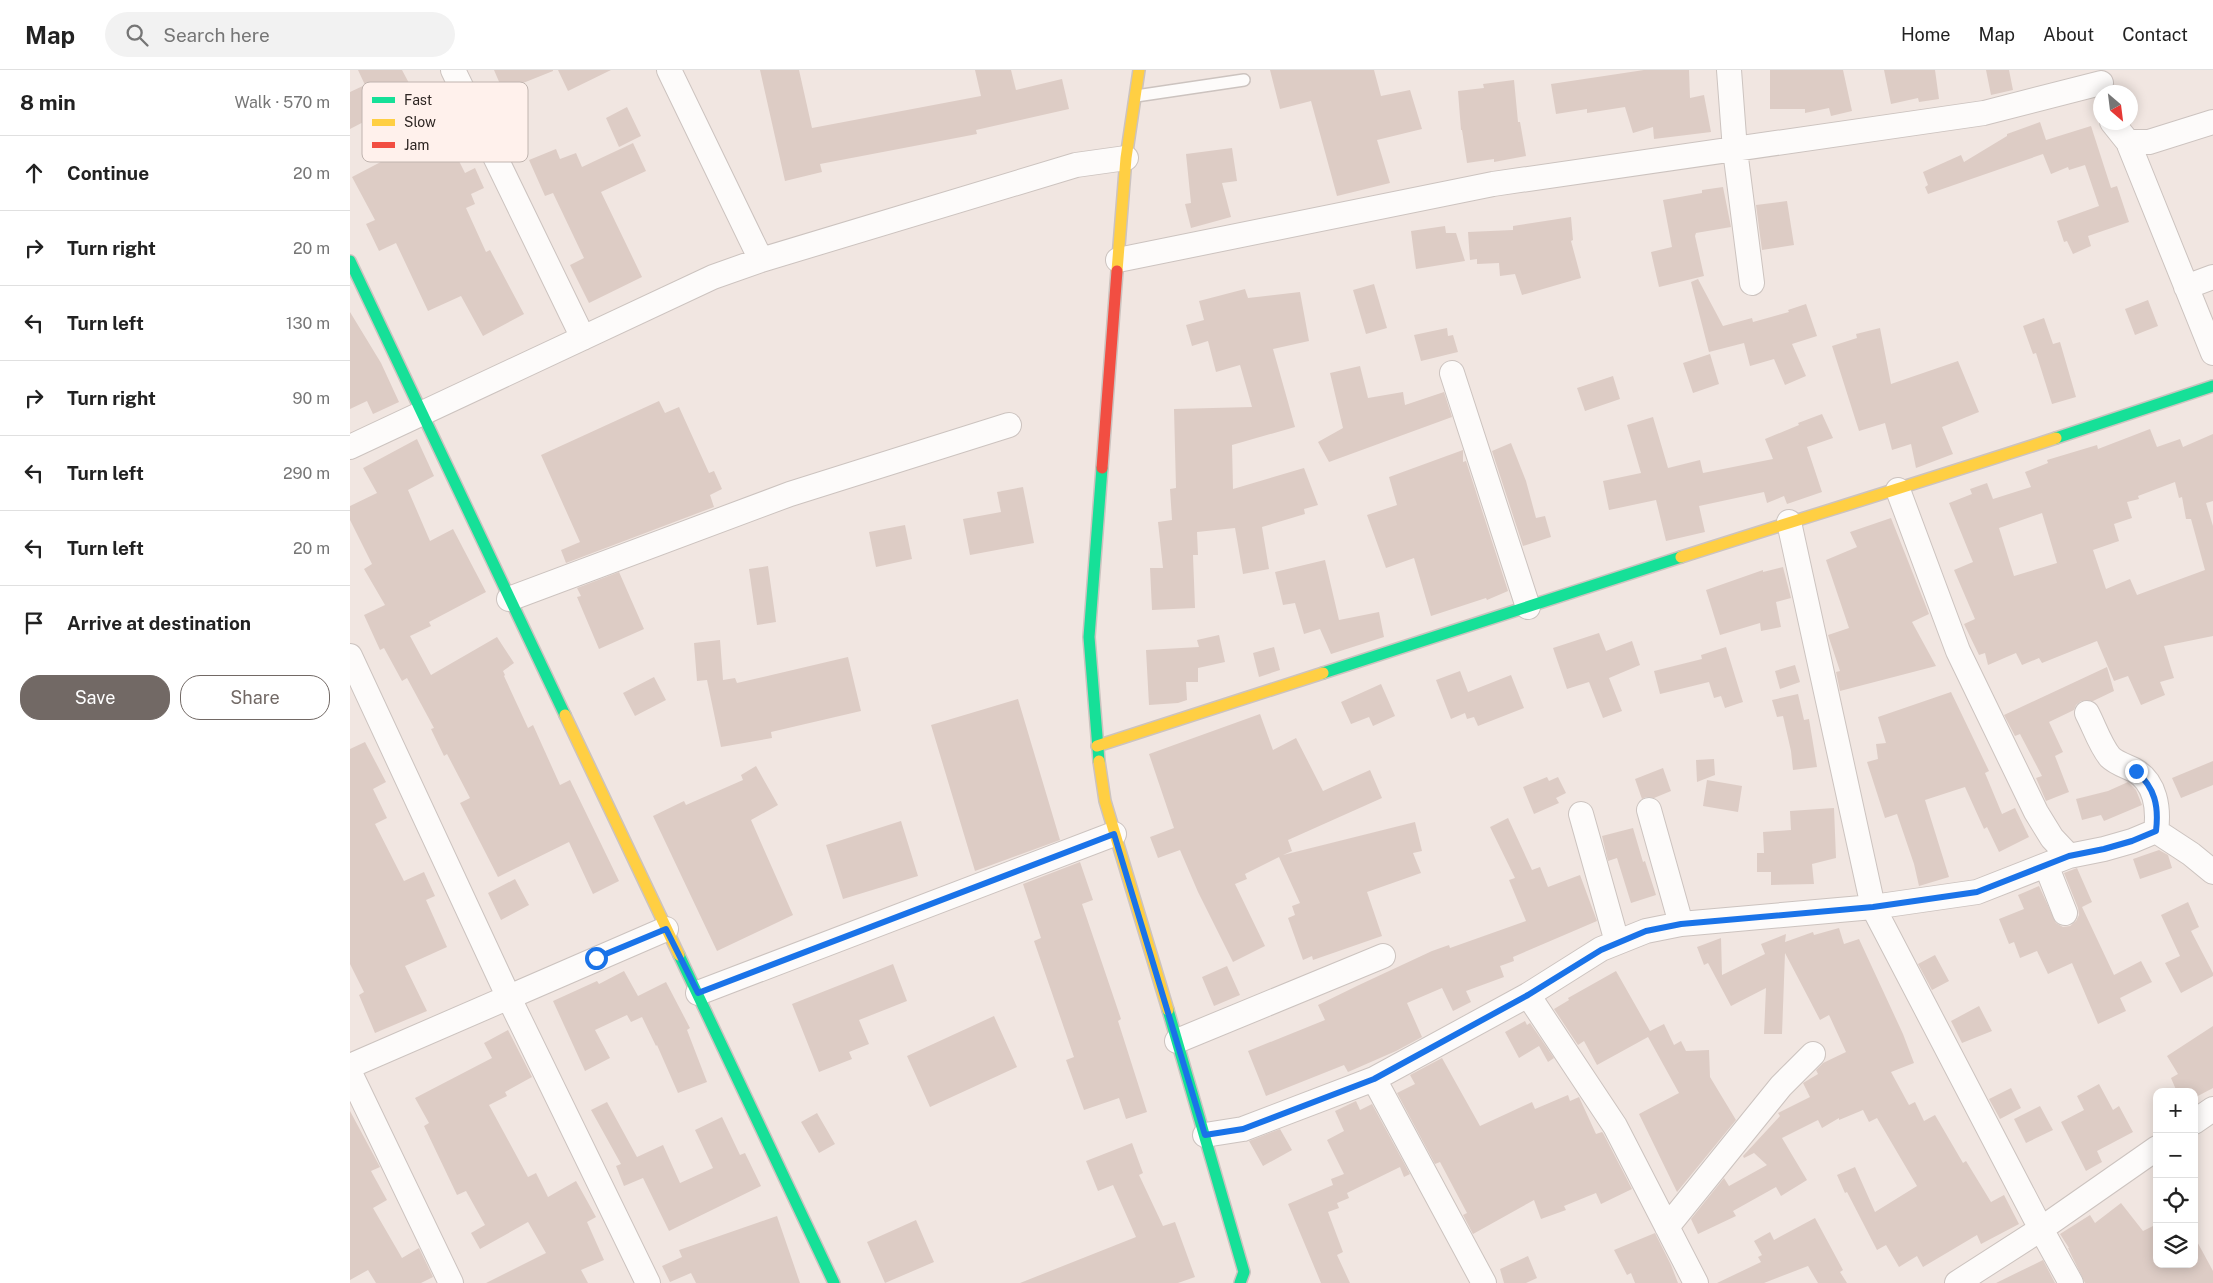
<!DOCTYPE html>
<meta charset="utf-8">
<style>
:root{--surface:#fff;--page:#f2f2f2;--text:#222;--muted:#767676;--line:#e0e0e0;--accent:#726965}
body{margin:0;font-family:"Public Sans",sans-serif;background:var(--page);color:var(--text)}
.controls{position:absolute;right:15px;bottom:15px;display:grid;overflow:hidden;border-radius:10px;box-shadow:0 2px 12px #0003}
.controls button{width:45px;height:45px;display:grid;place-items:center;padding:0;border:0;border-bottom:1px solid var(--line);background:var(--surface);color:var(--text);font:25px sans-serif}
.compass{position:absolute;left:1743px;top:15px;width:45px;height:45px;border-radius:50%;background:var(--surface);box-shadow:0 2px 12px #0003;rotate:152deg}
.stop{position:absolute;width:15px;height:15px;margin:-11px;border:4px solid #1a73e8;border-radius:50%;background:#fff}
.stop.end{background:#1a73e8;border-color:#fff;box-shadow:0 1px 5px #0008}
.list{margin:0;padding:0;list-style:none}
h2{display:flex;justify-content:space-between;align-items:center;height:65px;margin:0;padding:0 20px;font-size:21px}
h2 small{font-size:16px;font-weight:400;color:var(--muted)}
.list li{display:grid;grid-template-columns:32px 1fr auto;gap:15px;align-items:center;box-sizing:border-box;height:75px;padding:0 20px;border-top:1px solid var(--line)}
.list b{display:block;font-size:19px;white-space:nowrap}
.list em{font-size:16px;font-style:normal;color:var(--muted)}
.actions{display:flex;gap:10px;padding:15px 20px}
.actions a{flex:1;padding:11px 0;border:1px solid var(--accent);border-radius:20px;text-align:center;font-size:18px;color:var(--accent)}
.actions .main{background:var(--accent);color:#fff}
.icon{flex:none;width:28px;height:28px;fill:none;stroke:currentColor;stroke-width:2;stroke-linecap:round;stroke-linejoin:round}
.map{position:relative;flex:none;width:1863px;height:1213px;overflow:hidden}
header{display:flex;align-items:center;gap:30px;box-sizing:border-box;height:70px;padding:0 25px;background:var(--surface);border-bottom:1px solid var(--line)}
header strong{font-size:24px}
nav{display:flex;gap:28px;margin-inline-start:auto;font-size:18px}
.search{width:350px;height:45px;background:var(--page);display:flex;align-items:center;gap:12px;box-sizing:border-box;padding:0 18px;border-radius:28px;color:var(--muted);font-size:19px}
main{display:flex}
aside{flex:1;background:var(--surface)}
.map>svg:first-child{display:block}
.building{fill:#ddccc5;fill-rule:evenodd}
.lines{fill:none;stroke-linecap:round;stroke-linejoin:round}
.lane-casing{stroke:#ccc3bf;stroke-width:14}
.street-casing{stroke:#ccc3bf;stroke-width:26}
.fast-casing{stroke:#ccc3bf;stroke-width:14}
.slow-casing{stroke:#ccc3bf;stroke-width:14}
.jam-casing{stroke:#ccc3bf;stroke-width:14}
.lane{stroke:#fdfbfa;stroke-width:11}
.street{stroke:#fdfbfa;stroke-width:24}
.fast{stroke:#16e098;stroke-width:11}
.slow{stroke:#ffcf43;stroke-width:11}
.jam{stroke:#f24e42;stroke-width:11}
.route{stroke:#1a73e8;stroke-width:6}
.key{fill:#fff1ec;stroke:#c0b4af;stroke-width:1}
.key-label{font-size:14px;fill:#2d2522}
</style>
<header>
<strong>Map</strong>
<div class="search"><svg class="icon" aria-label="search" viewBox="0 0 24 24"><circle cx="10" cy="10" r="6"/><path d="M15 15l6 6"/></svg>Search here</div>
<nav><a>Home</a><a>Map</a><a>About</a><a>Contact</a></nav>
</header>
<main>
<aside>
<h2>8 min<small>Walk · 570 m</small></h2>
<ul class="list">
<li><svg class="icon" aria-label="ahead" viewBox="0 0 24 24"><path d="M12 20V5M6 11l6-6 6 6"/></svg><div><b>Continue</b></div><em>20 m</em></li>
<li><svg class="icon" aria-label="right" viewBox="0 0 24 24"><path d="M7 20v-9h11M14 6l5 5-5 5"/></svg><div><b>Turn right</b></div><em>20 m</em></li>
<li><svg class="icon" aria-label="left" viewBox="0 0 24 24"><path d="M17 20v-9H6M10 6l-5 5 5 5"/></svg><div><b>Turn left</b></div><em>130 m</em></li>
<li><svg class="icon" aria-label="right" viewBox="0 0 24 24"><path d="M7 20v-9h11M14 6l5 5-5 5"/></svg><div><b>Turn right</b></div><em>90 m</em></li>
<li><svg class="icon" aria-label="left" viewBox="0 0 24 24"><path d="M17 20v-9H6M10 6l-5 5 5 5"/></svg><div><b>Turn left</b></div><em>290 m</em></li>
<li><svg class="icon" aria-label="left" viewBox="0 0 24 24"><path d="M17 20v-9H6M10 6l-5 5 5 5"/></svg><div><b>Turn left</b></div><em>20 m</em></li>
<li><svg class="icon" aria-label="arrive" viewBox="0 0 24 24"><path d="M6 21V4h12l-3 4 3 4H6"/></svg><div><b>Arrive at destination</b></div></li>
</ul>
<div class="actions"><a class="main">Save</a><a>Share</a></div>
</aside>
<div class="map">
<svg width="1863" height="1213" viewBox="0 0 1863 1213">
<rect width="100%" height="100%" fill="#f1e6e1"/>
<!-- building -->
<path class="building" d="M8,0H52L99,88L106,85L115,103L125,98L134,118L121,124L125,134L116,138L136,182L140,180L174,244L133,266L111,226L78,241L46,173L29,181L16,154L25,150L2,107L46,84L27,45L0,59V22L15,15Z
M144,0H203V1L153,21Z
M208,0H261L218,21Z
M410,0H449L462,58L631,26L625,0H661L666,20L712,9L719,39L626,60L627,64L470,94L472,102L435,111Z
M920,0H1024L1031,26L1060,20L1072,59L1027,70L1040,113L987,126L961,31L930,39Z
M1294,0H1339L1340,28L1354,25L1361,62L1304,69L1303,57L1283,63L1275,37L1237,43V39L1206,44L1201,14Z
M1420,0H1493L1502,41L1481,46L1479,38L1455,43V39H1420Z
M1534,0H1585L1589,29L1569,32L1568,28L1541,34Z
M1636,0H1659L1663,20L1641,25Z
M1164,10L1168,52H1170L1176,86L1144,92V89L1117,93L1112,60H1111L1108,21L1134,18L1133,14Z
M277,37L291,66L269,77L256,48Z
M1690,52L1696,70L1741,56L1761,118L1767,116L1779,152L1738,166L1741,176L1723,184L1717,171L1714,172L1707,151L1749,136L1735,95L1719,100L1718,97L1701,104L1693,84L1578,124L1575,117L1578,115L1573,102L1611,85L1614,92L1657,66V64Z
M283,73L296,101L251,122L292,207L239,233L220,195L234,188L203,123L195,126L179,90L206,79L210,89L226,83L232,97Z
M882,78L887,111L872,113L881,147L841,158L835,134L841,133L836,84Z
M1373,117L1381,157L1346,163L1345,166L1354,206L1309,217L1301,182L1322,177L1313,130L1352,123V120Z
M1437,131L1444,175L1412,180L1406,135Z
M1221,147L1223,170L1221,171L1231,208L1172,225L1165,204L1150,206L1149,193L1127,194V189L1120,190L1118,162L1163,160V156Z
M1095,156L1096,163H1106L1115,191L1066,199L1061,161Z
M1348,209L1373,256L1402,248L1403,252L1439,242L1438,240L1456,234L1467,266L1442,274L1456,306L1435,315L1424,289L1400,296L1394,273L1359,282L1341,212Z
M1024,214L1037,258L1016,264L1003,220Z
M895,219L898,228L950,222L959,271L923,279L945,357L882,375L883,419L954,398L968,435L954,439L955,444L912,457L919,499L893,504L885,458L847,462L848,485H843L845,538L802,540L800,498H813L808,452L822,450L820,419L826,418L824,339L902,337L890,295L866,302L858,271L842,276L836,255L854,250L849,231Z
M1798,230L1808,256L1785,265L1775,239Z
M0,242L31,293L49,332L23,344L17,331L0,339Z
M1694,248L1703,274L1710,272L1726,327L1702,334L1686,283L1683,284L1673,256Z
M1097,258L1098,266L1103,265L1108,282L1071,291L1064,265Z
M1530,258L1541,314L1608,291L1629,342L1592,357L1603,384L1566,398L1561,374L1542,380L1535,353L1509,361L1482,276L1507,268L1506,264Z
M1360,284L1369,314L1343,323L1333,293Z
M1010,296L1018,328L1053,322L1055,335L1094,322L1102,347L979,392L968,372L993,358L980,303Z
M1263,306L1270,329L1235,341L1227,318Z
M309,331L315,343L329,337L359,403L364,401L372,419L360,425L364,437L216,493L211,480L230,472L191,385Z
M1472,344L1483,368L1457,377L1472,422L1437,434L1434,426L1417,433L1414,422L1349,436L1355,462L1316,471L1306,430L1259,440L1253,411L1291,403L1277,355L1303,347L1318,398L1350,390L1353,403L1423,389L1415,369L1449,355L1448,353Z
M1800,359L1807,377L1830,369L1833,377L1863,364V431L1856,433L1863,456V566L1814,576L1824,608L1810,612L1815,625L1791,635L1778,606L1764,611L1747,571L1692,593L1689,588L1672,595L1666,583L1638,595L1635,583L1629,585L1614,554L1625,549L1604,500L1623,492L1599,433L1622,424L1620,419L1637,413L1643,429L1681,417L1675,402L1698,393L1697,390L1747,375L1748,379ZM1825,412L1829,428L1832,427L1836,449H1841L1855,500L1787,525L1780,509L1756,519L1743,480L1769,471L1764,454L1782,448L1777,432L1789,429L1788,426ZM1692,443L1707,493L1664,506L1649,458Z
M67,369L84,406L58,420L80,471L103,459L136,522L79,552L81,556L60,566L81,605L147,567L164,593L153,601L155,605L154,606L178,658L183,655L210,715L220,710L269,811L243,824L219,772L148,807L110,733L120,728L97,684L94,686L81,659L84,658L57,608L52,611L34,578L30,580L14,545L35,535L14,499L22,494L0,450V436L27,423L13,398Z
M1161,373L1176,411L1186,448L1195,446L1201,467L1173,476L1142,381Z
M1113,380V392L1116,391L1158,521L1137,530L1136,528L1081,546L1064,488L1036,498L1017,445L1047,435L1039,407Z
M673,417L684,473L620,485L613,449L651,442L647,422Z
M1541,448L1579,544L1562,552L1586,596L1490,621L1486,602L1490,601L1478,565L1499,558L1476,490L1507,477L1500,462Z
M555,455L562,489L526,497L519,462Z
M975,490L989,550L1029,542L1034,567L981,584L970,559L954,564L945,533L933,535L925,502Z
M418,496L426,552L407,555L399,499Z
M1433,497L1441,528L1426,532L1431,557L1411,561L1410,553L1370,565L1356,520L1413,500V502Z
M269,502L294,559L249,579L227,527L231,526L227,518Z
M1249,563L1256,581L1282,571L1290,595L1259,608L1272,641L1253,648L1239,612L1217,619L1203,578Z
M869,565L875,592L848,598V612H836L837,630L828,633L799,635L796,580L849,577L847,570Z
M370,570L373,610L385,608L387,613L498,587L511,641L421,662L422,668L371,677L357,610L347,611L344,573Z
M924,577L930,600L909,607L903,583Z
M1376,577L1393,632L1375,638L1371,626L1364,628L1359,612L1310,624L1304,601L1352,589L1351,585Z
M1445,595L1450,612L1430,619L1425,601Z
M1757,597L1764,621L1743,631H1731L1726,635L1724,640L1699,652L1713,682L1705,686L1719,722L1696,731L1686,708L1692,706L1670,664L1665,666L1654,645Z
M1110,601L1118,622L1161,605L1174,638L1128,656L1124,647L1117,649L1115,643L1101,649L1086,610Z
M304,607L316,630L285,646L273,623Z
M1031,614L1045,646L1023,656L1019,647L1001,654L991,632Z
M1601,622L1639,701L1635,703L1652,744L1665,738L1679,767L1649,782L1637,757L1634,759L1615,717L1575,730L1599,807L1569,816L1564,794L1547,744L1535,748L1517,692L1528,689L1526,674L1536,673L1528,647Z
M1448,624L1454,650L1459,649L1467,697L1443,700L1441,681L1433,646L1427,647L1422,630Z
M668,629L710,770L625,801L581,655Z
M910,644L923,680L946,668L973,721L1020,700L1032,728L938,770L942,781L933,785L1065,752L1072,781L1063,783L1071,803L1017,822L1032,866L963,890L962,886L953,890L938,848L945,845L942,836L950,833L929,787L895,804L897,809L885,814L915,876L883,892L848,822L830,780L808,788L800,767L824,758L799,684Z
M15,672L36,712L23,719L37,748L25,754L54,811L74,802L85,826L76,830L97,877L55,896L77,941L25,963L9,925L14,922L0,894V679Z
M1364,689L1365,705L1347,712L1346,690Z
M1863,691V715L1831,728L1822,708Z
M406,696L428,735L401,750L443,845L367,881L303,746L334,731L336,735L393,710L391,705Z
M1313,698L1321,721L1304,728L1296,727L1292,729L1285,709Z
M1197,707L1199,711L1208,707L1216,723L1206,728L1209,733L1184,744L1173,717Z
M1357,710L1392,716L1388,742L1353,736Z
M1778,712L1786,720L1792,735L1754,751L1751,745L1732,750L1726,729L1758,721Z
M1484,738L1486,788L1462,794L1464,814L1421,815V802H1407V783H1414L1413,762L1441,760L1440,741Z
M1158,748L1182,800L1190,797L1198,817L1230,805L1247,851L1163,887L1164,891L1150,896L1154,907L1116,921L1121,932L1103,941L1092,918L1057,933L1072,967L1046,981L998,1002L994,995L916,1026L898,981L975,950L968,935L1009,915L1082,881L1099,875L1100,878L1176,851L1159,810L1165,808L1140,757Z
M551,751L568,806L493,829L476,775Z
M1283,758L1293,792L1295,791L1306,825L1281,833L1267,788L1258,791L1252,766Z
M1809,780L1818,785L1822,798L1790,809L1783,789Z
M730,792L743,830L732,834L771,949L768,951L797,1042L776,1049L769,1028L734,1040L716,990L724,987L684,871L691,868L673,814Z
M1727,798L1742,832L1732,837L1764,905L1791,891L1802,912L1770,928L1776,941L1748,954L1722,893L1698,904L1687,881L1670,888L1664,872L1659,874L1649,849L1674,839L1668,825L1689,816L1706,853L1713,857L1720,856L1726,851L1729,845L1728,838L1714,803Z
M165,809L179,835L151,850L138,823Z
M1838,832L1849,857L1841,861L1863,903V906L1831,923L1815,893L1830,886L1811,845Z
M1489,858L1494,874L1509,869L1553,964L1564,993L1541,1002L1559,1035L1565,1032L1574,1051L1585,1045L1613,1093L1616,1091L1641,1132L1654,1125L1669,1154L1631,1174L1627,1165L1573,1197L1567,1186L1549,1197L1536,1175L1527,1180L1497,1122L1495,1123L1487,1105L1505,1097L1525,1142L1567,1116L1527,1048L1519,1052L1513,1040L1489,1050V1048L1472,1058L1468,1050L1432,1068L1457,1110L1431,1126L1426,1117L1383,1141L1386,1146L1348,1164L1341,1149L1374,1108L1379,1116L1417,1095L1404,1083L1394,1088L1393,1086L1430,1046L1428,1043L1460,1027L1453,1013L1468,1004L1466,1000L1473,993L1496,982L1479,945L1470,950L1435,883L1432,964H1414L1416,918L1381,936L1358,893L1354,895L1347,877L1371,868L1372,905L1415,884L1411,874L1436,864L1435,872L1463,862L1464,865Z
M1585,885L1599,911L1582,920L1568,894Z
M543,894L557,931L509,950L519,974L499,982L502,989L469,1002L442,934Z
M877,896L890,925L864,936L852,907Z
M274,901L288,926L316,912L340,958L337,960L357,1012L328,1023L307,975L306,976L292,947L281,952L277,945L245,960L260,988L235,1001L203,931L247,911L249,914Z
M1266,901L1300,961L1314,954L1324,975L1331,971L1336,981L1359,980L1360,1007L1386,1050L1327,1122L1289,1044L1329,1023L1298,967L1247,995L1234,971L1228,975L1204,939L1219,930L1218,928Z
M1629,936L1642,961L1612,973L1601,951Z
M644,946L667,997L580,1037L557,986Z
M1175,951L1177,955L1180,953L1204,988L1198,992L1189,976L1169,988L1155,962Z
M1863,956V1018L1844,1028V1022H1827L1821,1008L1828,1004L1817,986Z
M158,960L182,1007L155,1022L157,1026L139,1035L178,1107L186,1103L198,1127L226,1111L246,1147L237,1152L254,1190L231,1200L238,1213H136L196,1183L178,1152L130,1179L121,1163L135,1155L116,1121L107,1125L74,1056L79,1053L65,1028L142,988L134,973Z
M1092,988L1130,1056L1182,1032L1185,1039L1218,1025L1220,1031L1229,1027L1246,1064L1252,1062L1253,1063L1282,1119L1251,1134L1246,1123L1214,1136L1216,1140L1191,1149L1184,1130L1123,1164L1113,1145L1117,1143L1090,1092L1085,1094L1047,1023L1065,1014L1060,1005Z
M1749,1014L1763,1040L1769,1036L1783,1062L1747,1081L1752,1092L1736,1101L1711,1052L1734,1040L1727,1026Z
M1661,1018L1671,1038L1650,1049L1639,1029Z
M1006,1031L1010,1040L1022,1034L1060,1104L1054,1107L1050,1097L997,1123L999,1128L987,1133L989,1138L978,1142L993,1182L987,1185L1000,1213H971L938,1134L983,1115L981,1109L994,1104L977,1070L994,1061L985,1041Z
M257,1032L287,1087L313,1075L330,1113L363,1098L345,1060L372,1047L390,1085L395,1083L411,1116L319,1161L293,1108L274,1116L266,1096L271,1094L241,1040Z
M1690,1036L1703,1060L1676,1073L1664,1049Z
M0,1041L30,1097L21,1101L37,1130L23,1138L52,1188L69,1178L83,1207L71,1213H26L18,1200L0,1210Z
M467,1043L485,1074L469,1083L451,1052Z
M930,1059L942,1080L913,1096L899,1071Z
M782,1073L793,1103L789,1105L813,1156L825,1152L845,1207L828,1213H670L786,1167L763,1115L748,1121L736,1091Z
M1771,1133L1793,1161L1807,1154V1194H1844V1166L1863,1201V1213H1735L1718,1178H1719L1710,1164L1740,1145L1745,1153Z
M427,1146L450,1213H346L341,1203L320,1212L312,1196L332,1187L329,1180Z
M1465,1148L1493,1200L1490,1202L1497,1213H1468L1458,1196L1414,1213H1367L1411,1192L1408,1187L1412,1185L1404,1171L1420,1162L1424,1170Z
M566,1150L584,1192L535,1213L517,1172Z
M1305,1163L1321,1195L1328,1213H1285L1281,1203L1277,1205L1264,1180Z
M1178,1186L1187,1208L1176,1213H1154L1150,1199Z
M1693,1190L1705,1213H1646Z"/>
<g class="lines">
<defs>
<path id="lane" d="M786,26L894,10"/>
<path id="street" d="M103,0L233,268
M319,0L411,190
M1379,0L1385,80L1402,213
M1762,52L1778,72H1799L1863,52
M1778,72L1863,283
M768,190L1143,114L1634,43L1751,13
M1836,217L1863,207
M1102,303L1178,537
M0,377L363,207L411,190L726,95L776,88
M1548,420L1608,581L1686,742L1702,768L1719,786
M1439,452L1523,837L1691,1159L1721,1213
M159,529L440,424L659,355
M0,586L159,928L298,1213
M1737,643C1744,656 1750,675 1760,687C1766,693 1776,696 1784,700C1806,712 1809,739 1806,761
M1299,740L1331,854
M1231,744L1267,872
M1696,795L1715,843
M348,923L764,764
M1178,925L1265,1056L1346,1213
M827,971L1033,886
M0,996L316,859
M0,1003L101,1213
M1024,1009L1134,1213
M1844,1052L1863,1039
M855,1065L893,1059L1024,1009L1178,925L1251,879L1296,861L1331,854L1523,837L1627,822L1719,786L1754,779L1782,771L1806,761L1841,784L1863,802
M1317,1157L1431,1016L1463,984
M1607,1213L1691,1159L1807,1078"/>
<path id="fast" d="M0,191L215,645
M1706,368L1863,316
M973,603L1331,487
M749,691L739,567L752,398
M329,885L484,1213
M818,940L894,1202L890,1213"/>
<path id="slow" d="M767,201L776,88L789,0
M1331,487C1456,447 1581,409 1706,368
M215,645L329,885
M747,676L973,603
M749,691L755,731L818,940"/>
<path id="jam" d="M752,398L767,201"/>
</defs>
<!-- lane casing -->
<use href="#lane" class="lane-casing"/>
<!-- street casing -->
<use href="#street" class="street-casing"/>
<!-- fast casing -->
<use href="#fast" class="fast-casing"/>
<!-- slow casing -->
<use href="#slow" class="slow-casing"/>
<!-- jam casing -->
<use href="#jam" class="jam-casing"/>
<!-- lane -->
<use href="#lane" class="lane"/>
<!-- street -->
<use href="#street" class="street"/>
<!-- fast -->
<use href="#fast" class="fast"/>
<!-- slow -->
<use href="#slow" class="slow"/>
<!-- jam -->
<use href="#jam" class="jam"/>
</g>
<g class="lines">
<!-- route -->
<path class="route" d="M246,888L316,859L348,923L764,764L855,1065L893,1059L1024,1009L1178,925L1251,880L1296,861L1331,854L1523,837L1627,822L1719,786L1754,779L1782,771L1806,761C1809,736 1805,718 1786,701"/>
</g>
<!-- legend -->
<rect x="12" y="12" width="166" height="80" rx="8" class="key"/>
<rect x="22" y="27" width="23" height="6" fill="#16e098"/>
<rect x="22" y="49" width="23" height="7" fill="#ffcf43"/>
<rect x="22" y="72" width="23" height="6" fill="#f24e42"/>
<g class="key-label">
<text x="54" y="35">Fast</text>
<text x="54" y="57">Slow</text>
<text x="54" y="80">Jam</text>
</g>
</svg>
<div class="controls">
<button>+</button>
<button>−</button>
<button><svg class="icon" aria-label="locate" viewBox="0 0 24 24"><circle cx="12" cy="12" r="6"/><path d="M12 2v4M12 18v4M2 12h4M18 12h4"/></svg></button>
<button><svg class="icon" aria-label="layers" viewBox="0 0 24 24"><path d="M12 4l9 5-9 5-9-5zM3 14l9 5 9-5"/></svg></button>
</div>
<svg class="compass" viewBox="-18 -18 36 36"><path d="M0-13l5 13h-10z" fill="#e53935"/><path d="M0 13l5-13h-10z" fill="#767676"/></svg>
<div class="stop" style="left:246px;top:888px"></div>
<div class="stop end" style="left:1786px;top:701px"></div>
</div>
</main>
